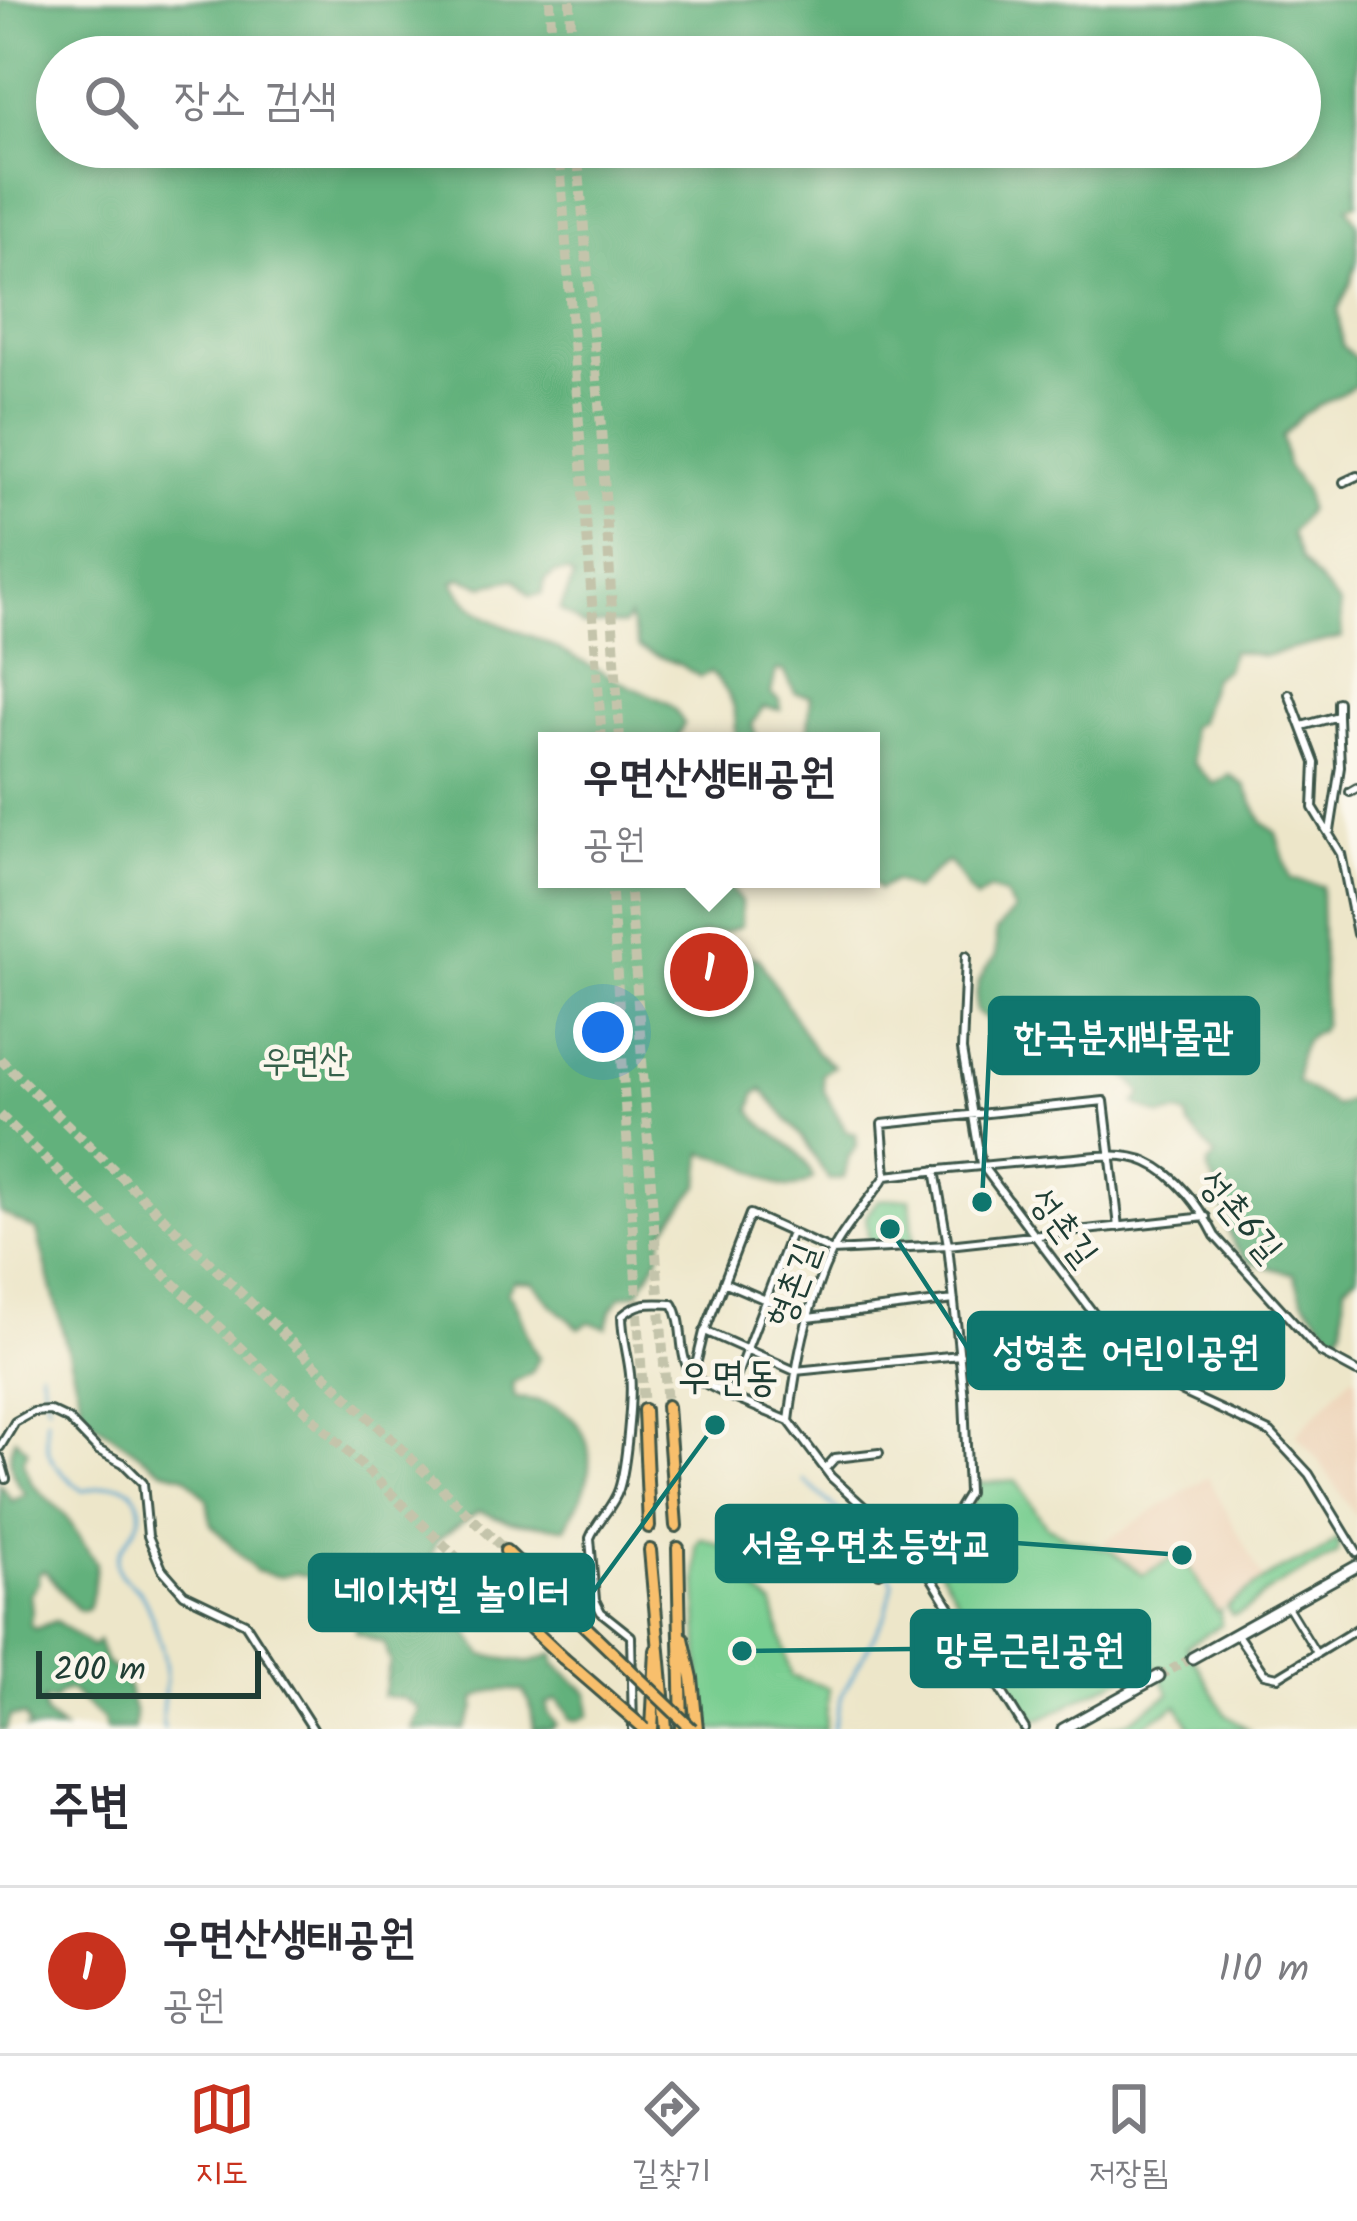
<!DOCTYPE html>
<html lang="ko">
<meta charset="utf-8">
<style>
:root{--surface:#fff;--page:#f2f2f3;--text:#2b2b33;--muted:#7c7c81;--line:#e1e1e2;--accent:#c8321e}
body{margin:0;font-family:Kalam,"Poor Story",sans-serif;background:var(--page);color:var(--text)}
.scale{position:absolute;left:36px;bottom:30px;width:225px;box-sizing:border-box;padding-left:12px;border:6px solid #1f3d34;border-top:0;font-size:33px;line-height:42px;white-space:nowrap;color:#1f3d34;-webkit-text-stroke:9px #fbf7ec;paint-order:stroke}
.you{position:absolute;left:603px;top:1032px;width:42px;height:42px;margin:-30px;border:9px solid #fff;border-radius:50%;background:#1a73e8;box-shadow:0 0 0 18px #1a73e833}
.badge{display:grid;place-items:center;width:78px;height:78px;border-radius:50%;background:var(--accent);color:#fff;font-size:39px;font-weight:700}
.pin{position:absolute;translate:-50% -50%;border:6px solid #fff;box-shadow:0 3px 12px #0006}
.popup{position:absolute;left:538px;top:732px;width:342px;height:156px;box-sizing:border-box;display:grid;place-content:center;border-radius:0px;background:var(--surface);filter:drop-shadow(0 3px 9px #0005);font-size:39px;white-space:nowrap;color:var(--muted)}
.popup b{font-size:45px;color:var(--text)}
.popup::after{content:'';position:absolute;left:50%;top:100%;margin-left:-24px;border:24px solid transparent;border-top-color:var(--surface)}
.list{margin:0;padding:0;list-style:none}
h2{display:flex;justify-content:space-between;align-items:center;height:156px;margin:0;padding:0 48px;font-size:51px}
h2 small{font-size:39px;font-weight:400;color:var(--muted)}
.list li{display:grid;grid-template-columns:78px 1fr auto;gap:36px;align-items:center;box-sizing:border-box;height:168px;padding:0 48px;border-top:3px solid var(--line)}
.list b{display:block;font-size:45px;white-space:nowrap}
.list p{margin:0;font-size:39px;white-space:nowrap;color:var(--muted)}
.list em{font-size:39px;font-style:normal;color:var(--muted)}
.icon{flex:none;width:66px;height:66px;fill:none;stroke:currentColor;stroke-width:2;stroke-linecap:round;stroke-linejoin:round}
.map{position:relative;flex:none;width:1357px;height:1729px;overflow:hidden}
.search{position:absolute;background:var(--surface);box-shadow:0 6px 18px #0003;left:36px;right:36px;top:36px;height:132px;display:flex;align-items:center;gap:30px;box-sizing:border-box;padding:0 42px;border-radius:66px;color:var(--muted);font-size:45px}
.sheet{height:324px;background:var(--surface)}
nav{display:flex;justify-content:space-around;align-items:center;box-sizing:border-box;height:168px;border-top:3px solid var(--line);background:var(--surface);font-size:33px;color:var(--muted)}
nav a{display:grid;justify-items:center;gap:6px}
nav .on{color:var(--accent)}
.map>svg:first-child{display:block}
.built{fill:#eed6bb}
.green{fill:#79ce91;stroke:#4c8662;stroke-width:3}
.forest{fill:#62b17b;stroke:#407758;stroke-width:3;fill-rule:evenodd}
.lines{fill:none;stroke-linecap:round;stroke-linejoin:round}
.stream{stroke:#52a5ce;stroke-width:3}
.tertiary-tunnel{stroke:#c4c4ab;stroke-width:9;stroke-dasharray:9 4.5;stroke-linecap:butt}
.trunk-tunnel{stroke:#c4c4ab;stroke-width:10;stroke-dasharray:10 5;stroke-linecap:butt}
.pedestrian-casing{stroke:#3e564a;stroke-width:10}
.minor-casing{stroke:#3e564a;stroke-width:12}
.tertiary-casing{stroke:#3e564a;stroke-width:15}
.trunk-casing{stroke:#3e564a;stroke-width:16}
.pedestrian{stroke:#fff;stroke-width:4.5}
.minor{stroke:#fff;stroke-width:6}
.tertiary{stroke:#fff;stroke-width:9}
.trunk{stroke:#f8bf6c;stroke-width:10}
.trunk-bridge-casing{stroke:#3e564a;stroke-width:16;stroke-linecap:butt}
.trunk-bridge{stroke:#f8bf6c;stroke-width:10}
.labels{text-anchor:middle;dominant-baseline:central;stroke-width:9;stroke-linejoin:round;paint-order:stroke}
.park-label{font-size:36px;fill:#36614b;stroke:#fbf7ec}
.street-label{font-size:36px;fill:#1f3d34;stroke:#fbf7ec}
.quarter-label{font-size:42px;fill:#1f3d34;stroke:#fbf7ec}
.leader{fill:none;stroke:#0f766e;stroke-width:4.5}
.callout-dot{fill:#0f766e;stroke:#fbf7ec;stroke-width:4.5}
.callout{fill:#0f766e;stroke:#0f766e;stroke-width:4.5}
.callout-label{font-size:39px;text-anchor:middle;font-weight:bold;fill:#fff}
</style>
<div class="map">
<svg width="1357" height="1729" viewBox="0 0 1357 1729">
<rect width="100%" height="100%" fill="#fbf7ec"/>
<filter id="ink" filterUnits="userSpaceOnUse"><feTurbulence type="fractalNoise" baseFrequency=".00833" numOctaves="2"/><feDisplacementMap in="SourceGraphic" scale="24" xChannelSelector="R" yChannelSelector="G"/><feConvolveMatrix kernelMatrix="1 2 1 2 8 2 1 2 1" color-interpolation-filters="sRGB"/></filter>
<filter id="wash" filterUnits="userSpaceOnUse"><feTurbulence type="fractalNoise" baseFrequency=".004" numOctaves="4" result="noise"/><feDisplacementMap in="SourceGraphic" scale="48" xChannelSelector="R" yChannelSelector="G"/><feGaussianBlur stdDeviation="2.7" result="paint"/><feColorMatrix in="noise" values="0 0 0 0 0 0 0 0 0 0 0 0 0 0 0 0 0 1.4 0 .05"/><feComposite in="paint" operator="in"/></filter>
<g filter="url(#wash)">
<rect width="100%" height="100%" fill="#ede6c9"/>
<!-- built -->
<path class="built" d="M1352,1375L1357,1378V1519L1320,1462L1296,1435Z
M1208,1477L1264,1581L1180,1635L1144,1575L1102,1543Z"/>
<!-- green -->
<path class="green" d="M910,1198L914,1241L869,1245L866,1216L878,1200Z
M1016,1481L1046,1526L1072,1539L1110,1550L1143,1575L1180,1553L1217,1612L1220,1610L1221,1625L1186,1646L1226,1715L1248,1729H1192L1177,1705L1138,1729H1102L1126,1723L1170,1694L1153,1662L1040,1719L1024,1713L938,1566L936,1558C954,1531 971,1518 978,1483Z
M701,1538L718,1544L750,1567L757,1592L773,1605L791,1676L829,1688L825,1729H709L701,1723L696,1546Z
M1336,1538L1339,1541L1337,1553C1313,1569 1288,1577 1265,1594C1253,1603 1247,1613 1232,1615L1226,1607C1245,1594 1264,1578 1285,1568C1304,1559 1324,1555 1336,1538Z"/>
<!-- forest -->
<path class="forest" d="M0,0H1357V204L1347,207L1357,224V259L1351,282L1338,310L1342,346L1357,360V385L1302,415L1282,437L1287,465L1305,491L1308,509L1291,533L1301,560L1340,605L1342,637L1264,656L1232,651L1226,669L1213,677L1199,722L1190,727L1193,763L1214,784L1230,775L1245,786L1263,823L1276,833L1290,879L1321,886L1324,1023C1315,1039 1324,1026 1310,1036C1297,1047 1298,1066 1297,1082L1335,1106L1350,1100L1357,1105V1275L1345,1285L1343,1325L1336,1338L1302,1298L1294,1274C1282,1270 1257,1266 1248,1260C1228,1247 1226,1219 1222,1199C1219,1186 1209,1180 1208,1165L1215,1156L1189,1126L1187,1116L1179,1113L1161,1116L1135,1104L1142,1095C1127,1067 1097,1061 1067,1056C1053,1065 1037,1063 1021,1058L1019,1049L1009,1036L1022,1028V1009L1013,1002L988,1020L976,1011C975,987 979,974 996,956V931L1014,910L1005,895L989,890L976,899C961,886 962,874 948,862C933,868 929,881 914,890L894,881L879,889L870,879L871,741H807L811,696L795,693L784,671L776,670L771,694L780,701L781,710L763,707L752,725L758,741H735C738,708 733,695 710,672L700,677L681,665L639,648L629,617L624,625L601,624L584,626L560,610L574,577L567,572L556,573L545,580L542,594L530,596L515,579L483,586L461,578L453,582C474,619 501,624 538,639C570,654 600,672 632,687C656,699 672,698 684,724L675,741H547V879H724L741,902V926L725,932L701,934L691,946L705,956L725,948L759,959L815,1051L834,1066L822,1074L824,1091L846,1131L856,1134L857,1146L849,1156L844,1178L829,1180L802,1137L762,1089L755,1094L751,1110C770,1141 799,1139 813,1178C787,1198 773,1181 750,1169C736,1161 719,1157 703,1153L700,1184L664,1230L660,1254L638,1293L621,1296L611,1310L607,1327L589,1322L579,1328L552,1305L533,1282L514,1281L507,1292C523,1311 524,1337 539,1358L532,1372L512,1383L515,1398C567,1400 600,1430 586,1485C582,1499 572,1514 565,1528L508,1521L479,1511L437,1540L427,1570L483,1655L528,1663L554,1654L555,1664L588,1693L590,1715L578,1720L570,1719L567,1711L557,1699L547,1704L548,1713L557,1724L551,1729H534L530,1703L523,1691C505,1689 490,1688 475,1699V1708L465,1729H411L419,1709L403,1698L383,1696L390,1662L384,1643L356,1633V1613L338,1585L296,1573L281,1577L255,1571L211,1524L207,1499L186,1476L162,1470L84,1415L37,1231L0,1212ZM57,57H1300V147H57Z
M15,1438L28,1450L23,1461L32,1484L65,1515L96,1563L93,1593L88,1608L80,1611C65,1600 59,1583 44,1570L38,1574V1583L30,1594L32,1611L29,1624L35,1629L56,1621L92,1647L98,1641L106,1663L125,1678L135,1714L134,1729H105L103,1720L70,1690L61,1692L53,1701L44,1699L45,1715L63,1729H26L29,1725L25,1716H10L6,1729H0V1483L12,1501L26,1494C12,1479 5,1457 15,1438Z"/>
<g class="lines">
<!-- stream -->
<path class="stream" d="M40,1370L48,1405
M47,1418C42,1458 55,1467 83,1491C100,1488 124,1477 135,1495C154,1526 116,1540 117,1564C117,1577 133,1583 140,1592C149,1604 163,1648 165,1663C169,1685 158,1707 164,1729
M804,1480L876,1546L893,1583L886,1614L842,1695L833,1729"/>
</g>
</g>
<g filter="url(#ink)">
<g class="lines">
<!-- tertiary-tunnel -->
<path class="tertiary-tunnel" d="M1159,1676L1192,1658"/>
<!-- trunk-tunnel -->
<path class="trunk-tunnel" d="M550,0L552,57
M570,0L572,57
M559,147L602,741
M577,147L601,427L620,741
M611,879L644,1410
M629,879L667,1406
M0,1059L506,1551
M0,1115L477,1577"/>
<defs>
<path id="pedestrian" d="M1287,1605L1317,1654"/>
<path id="minor" d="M1344,482L1357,476
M1289,694L1315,763L1313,808L1341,854L1357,934
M1302,726L1338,716V702
M1350,792L1357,788
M1330,831L1340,767L1338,716
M966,956L962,1050L981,1164L1130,1362L1183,1392L1271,1433L1309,1474L1357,1553
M886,1176L882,1124L1104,1101L1119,1227
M726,1283L808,1318L954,1300
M704,1332L693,1377L729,1396L789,1421
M960,1355L795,1371L705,1331L750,1214L832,1251L948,1245L1206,1217
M729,1396L791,1233
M0,1447L15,1422L33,1412L50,1411L69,1420L98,1450L123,1463L143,1483L148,1536L162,1569L184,1594L245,1623L313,1729
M0,1458L6,1479
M825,1469L835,1458L879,1453
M879,1573L918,1556L943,1534L968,1493L964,1398L948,1245L935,1170
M1236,1633L1264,1674L1278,1677L1357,1629
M633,1729L631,1636L601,1612L595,1600L590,1538C597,1520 613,1508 619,1489C626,1468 633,1395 630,1374C628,1354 622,1336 622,1316C639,1301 651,1303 673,1304C686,1326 676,1354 693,1377
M1025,1729L918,1556L831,1477L789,1421C796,1365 806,1306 831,1254C844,1227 869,1201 886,1176C946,1169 1004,1163 1064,1159C1090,1157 1122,1151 1147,1162C1177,1175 1201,1208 1215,1236L1320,1352L1357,1372"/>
<path id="tertiary" d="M1192,1658L1357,1566
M1063,1729L1159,1676"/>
<path id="trunk" d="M667,1406L676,1526
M644,1410L649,1527
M678,1548L682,1729
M650,1550L666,1729
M506,1551L566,1608
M477,1577L563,1658
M683,1638L692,1678L697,1729
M652,1729L656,1650"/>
</defs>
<!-- pedestrian casing -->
<use href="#pedestrian" class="pedestrian-casing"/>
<!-- minor casing -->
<use href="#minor" class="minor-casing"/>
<!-- tertiary casing -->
<use href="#tertiary" class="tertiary-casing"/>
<!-- trunk casing -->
<use href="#trunk" class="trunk-casing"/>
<!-- pedestrian -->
<use href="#pedestrian" class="pedestrian"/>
<!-- minor -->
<use href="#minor" class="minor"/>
<!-- tertiary -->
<use href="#tertiary" class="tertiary"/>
<!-- trunk -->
<use href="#trunk" class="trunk"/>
<defs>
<path id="trunk-bridge" d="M566,1608L692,1729
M563,1658L645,1729"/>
</defs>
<!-- trunk-bridge casing -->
<use href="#trunk-bridge" class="trunk-bridge-casing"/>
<!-- trunk-bridge -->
<use href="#trunk-bridge" class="trunk-bridge"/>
</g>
</g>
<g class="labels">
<!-- park labels -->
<g class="park-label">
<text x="305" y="1062">우면산</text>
</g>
<!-- street labels -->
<g class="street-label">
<text transform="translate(1239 1217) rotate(50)">성촌6길</text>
<text transform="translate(1062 1228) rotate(53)">성촌길</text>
<text transform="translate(795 1286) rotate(-70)">형촌길</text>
</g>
<!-- quarter labels -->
<g class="quarter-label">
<text x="728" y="1378">우면동</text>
</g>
</g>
<!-- callouts -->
<path class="leader" d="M982 1202L990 1035M890 1229L969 1350M1182 1555L1016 1543M715 1425L593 1592M742 1651L912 1649"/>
<g class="callout-dot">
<circle cx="982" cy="1202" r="12"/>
<circle cx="890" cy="1229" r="12"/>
<circle cx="1182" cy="1555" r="12"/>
<circle cx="715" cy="1425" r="12"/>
<circle cx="742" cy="1651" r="12"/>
</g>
<g class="callout">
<rect x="990" y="998" width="268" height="75" rx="12"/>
<rect x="969" y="1313" width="314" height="75" rx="12"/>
<rect x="717" y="1506" width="299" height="75" rx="12"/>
<rect x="310" y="1555" width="283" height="75" rx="12"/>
<rect x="912" y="1611" width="237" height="75" rx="12"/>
</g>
<g class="callout-label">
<text x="1124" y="1049">한국분재박물관</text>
<text x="1126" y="1364">성형촌 어린이공원</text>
<text x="867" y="1557">서울우면초등학교</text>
<text x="452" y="1606">네이처힐 놀이터</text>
<text x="1030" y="1662">망루근린공원</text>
</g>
</svg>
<div class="scale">200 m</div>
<div class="you"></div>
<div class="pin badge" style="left:709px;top:972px">1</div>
<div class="popup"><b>우면산생태공원</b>공원</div>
<div class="search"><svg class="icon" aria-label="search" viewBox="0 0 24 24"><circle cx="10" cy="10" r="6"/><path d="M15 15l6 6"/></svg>장소 검색</div>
</div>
<section class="sheet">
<h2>주변<small></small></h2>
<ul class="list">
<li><span class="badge">1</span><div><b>우면산생태공원</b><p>공원</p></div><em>110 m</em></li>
</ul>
</section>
<nav>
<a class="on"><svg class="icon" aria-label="map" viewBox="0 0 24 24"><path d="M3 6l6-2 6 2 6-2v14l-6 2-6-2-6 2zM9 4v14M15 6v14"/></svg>지도</a>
<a><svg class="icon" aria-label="directions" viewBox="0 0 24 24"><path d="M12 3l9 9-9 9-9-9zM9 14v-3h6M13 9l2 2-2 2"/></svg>길찾기</a>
<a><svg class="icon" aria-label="saved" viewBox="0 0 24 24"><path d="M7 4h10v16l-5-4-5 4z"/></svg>저장됨</a>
</nav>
